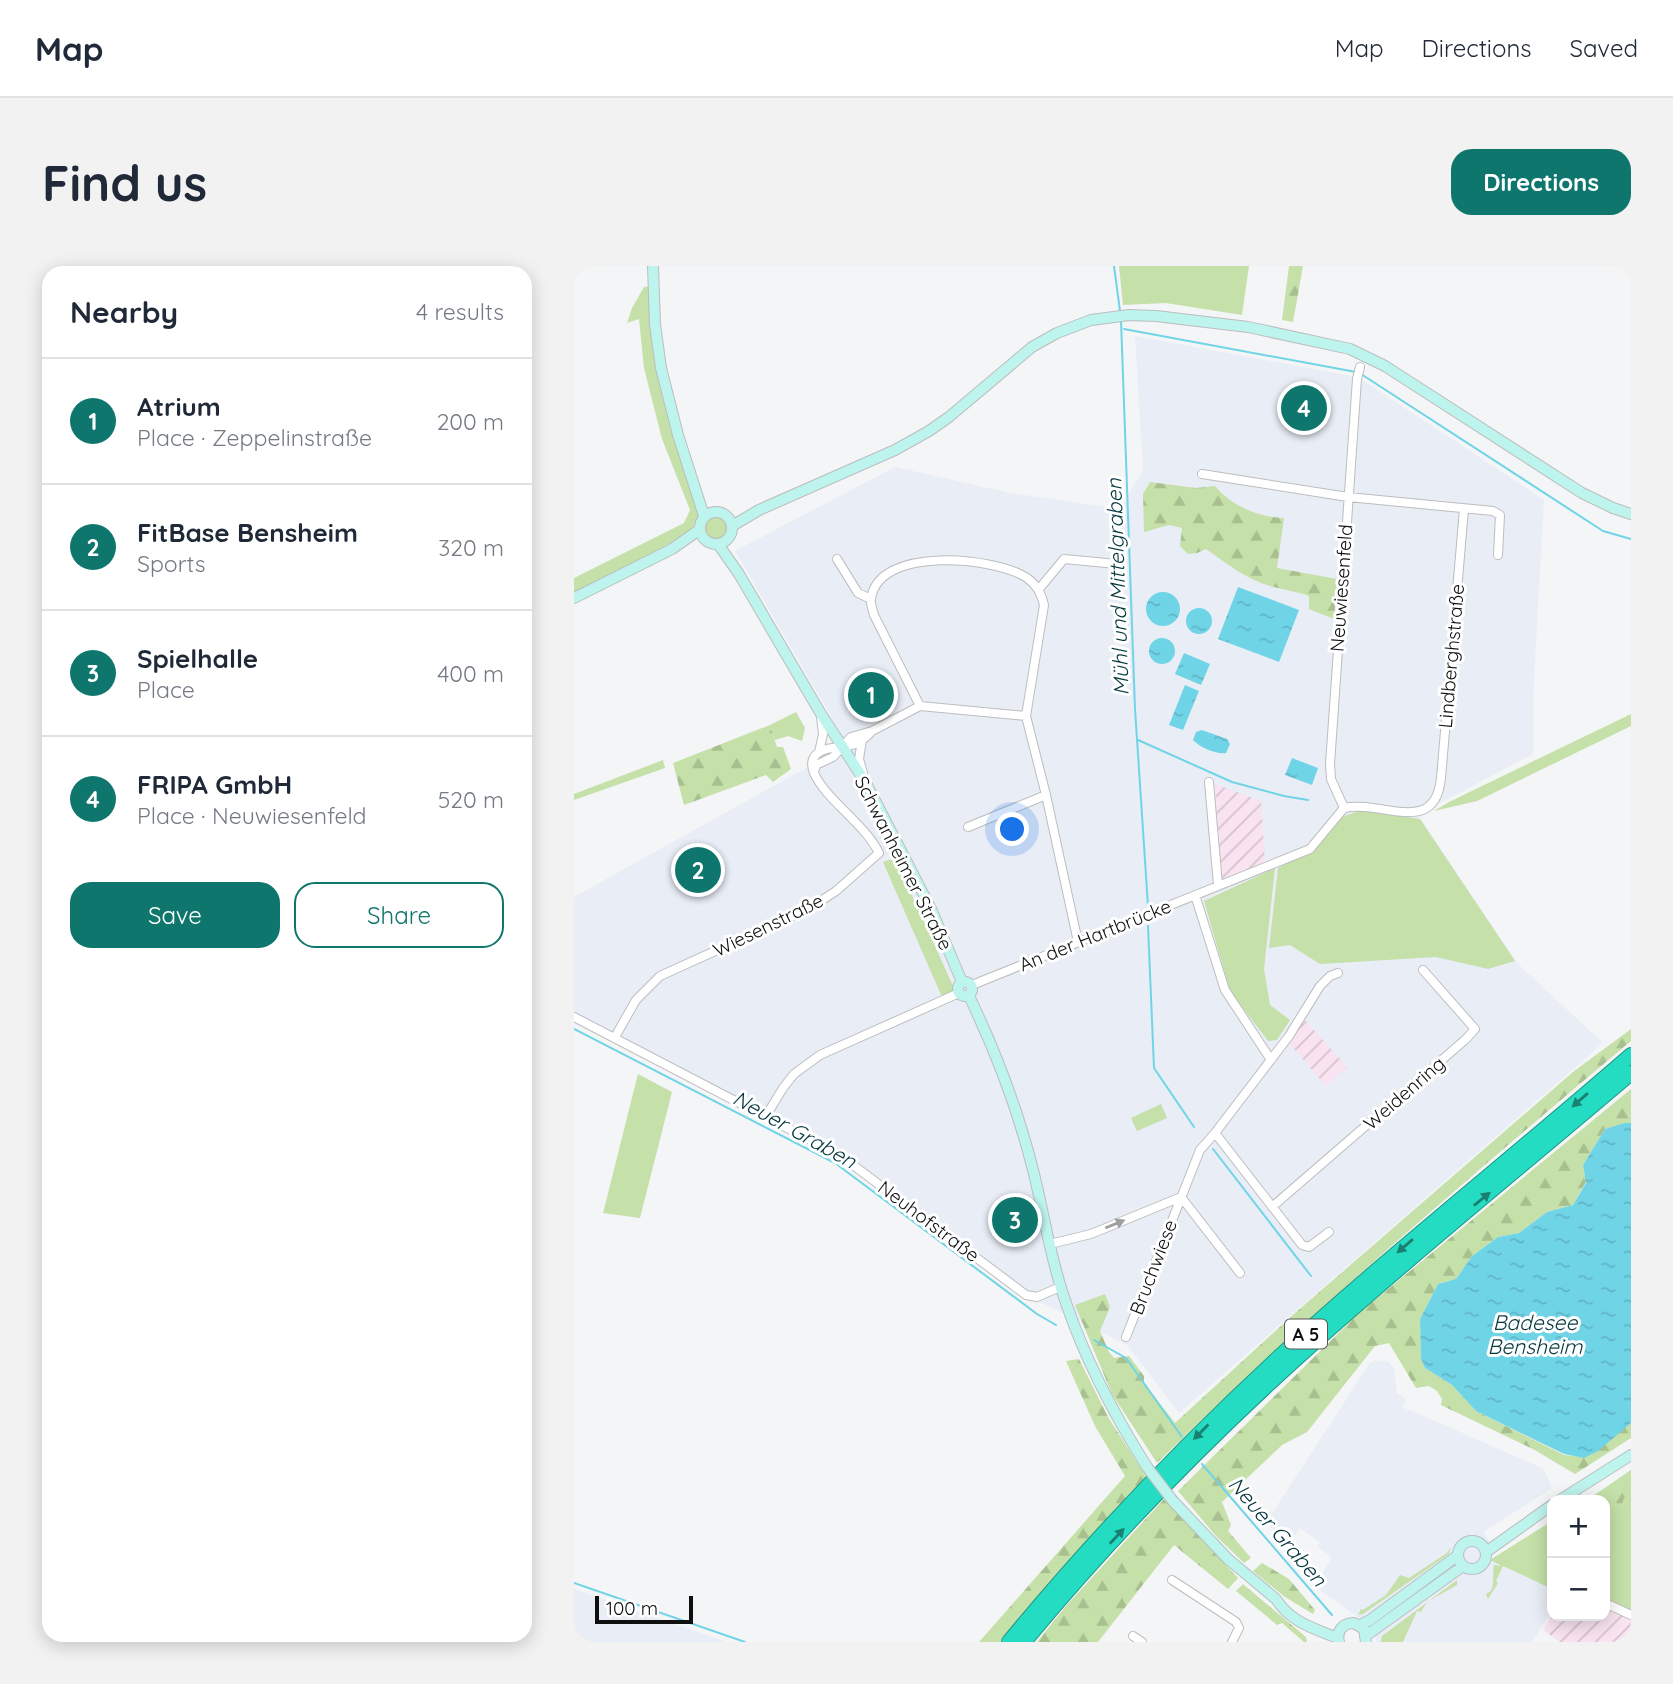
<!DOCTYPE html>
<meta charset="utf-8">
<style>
:root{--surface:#fff;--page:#f2f2f3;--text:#1f2937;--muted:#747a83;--line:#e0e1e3;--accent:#0f766e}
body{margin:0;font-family:Quicksand,sans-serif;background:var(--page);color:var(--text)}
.controls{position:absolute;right:21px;bottom:21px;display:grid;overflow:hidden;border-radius:14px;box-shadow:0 4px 18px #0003}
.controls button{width:63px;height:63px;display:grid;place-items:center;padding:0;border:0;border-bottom:2px solid var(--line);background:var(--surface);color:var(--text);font:35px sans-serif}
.scale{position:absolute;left:21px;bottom:18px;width:98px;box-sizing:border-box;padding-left:7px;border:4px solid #0e0f0f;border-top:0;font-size:19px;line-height:24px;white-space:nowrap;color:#0e0f0f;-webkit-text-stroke:5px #fff;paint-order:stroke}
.you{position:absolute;left:439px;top:564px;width:24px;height:24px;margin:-18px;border:5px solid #fff;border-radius:50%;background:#1a73e8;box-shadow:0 0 0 10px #1a73e833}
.badge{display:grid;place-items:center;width:46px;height:46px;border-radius:50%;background:var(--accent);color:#fff;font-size:23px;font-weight:700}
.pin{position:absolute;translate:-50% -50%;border:4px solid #fff;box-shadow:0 2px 7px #0006}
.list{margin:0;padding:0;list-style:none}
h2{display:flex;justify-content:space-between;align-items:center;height:91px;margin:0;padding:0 28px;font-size:30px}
h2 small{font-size:23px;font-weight:400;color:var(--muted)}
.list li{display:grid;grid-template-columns:46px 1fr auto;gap:21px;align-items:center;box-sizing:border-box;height:126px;padding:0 28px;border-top:2px solid var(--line)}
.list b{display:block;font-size:26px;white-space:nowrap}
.list p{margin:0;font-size:23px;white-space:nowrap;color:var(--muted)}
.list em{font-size:23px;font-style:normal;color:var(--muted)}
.actions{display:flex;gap:14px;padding:21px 28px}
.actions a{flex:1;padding:16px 0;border:2px solid var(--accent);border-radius:21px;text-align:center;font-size:24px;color:var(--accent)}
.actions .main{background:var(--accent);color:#fff}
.map{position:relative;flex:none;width:1057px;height:1376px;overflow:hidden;border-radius:21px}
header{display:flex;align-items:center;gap:42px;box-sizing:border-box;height:98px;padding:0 35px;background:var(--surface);border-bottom:2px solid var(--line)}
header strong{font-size:33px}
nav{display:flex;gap:38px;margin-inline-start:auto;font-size:24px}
.intro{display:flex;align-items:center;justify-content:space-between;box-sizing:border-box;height:168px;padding:0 42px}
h1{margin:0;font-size:49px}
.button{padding:18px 32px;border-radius:21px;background:var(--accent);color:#fff;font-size:24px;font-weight:700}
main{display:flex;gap:42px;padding:0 42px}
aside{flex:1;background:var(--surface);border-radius:21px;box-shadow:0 4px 18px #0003}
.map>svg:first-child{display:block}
.built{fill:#e9edf6}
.industrial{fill:url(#industrial-furrows)}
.green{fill:#c5e0a8}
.forest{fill:url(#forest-firs)}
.water{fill:url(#water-ripples)}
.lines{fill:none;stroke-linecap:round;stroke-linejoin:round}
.stream{stroke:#70d4e7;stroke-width:2}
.street-casing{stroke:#bcbdbe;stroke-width:10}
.secondary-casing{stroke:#bcbdbe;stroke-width:12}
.highway-casing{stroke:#1c9483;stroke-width:16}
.street{stroke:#fff;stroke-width:8}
.secondary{stroke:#bdf4ed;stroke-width:10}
.highway{stroke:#24dcc2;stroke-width:14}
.secondary-bridge-casing{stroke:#bcbdbe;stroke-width:12;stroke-linecap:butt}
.secondary-bridge{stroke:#bdf4ed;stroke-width:10}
.oneway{fill:#1a8071}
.oneway2{fill:#9f9f9f}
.labels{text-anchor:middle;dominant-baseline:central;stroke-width:6;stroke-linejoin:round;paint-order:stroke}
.shield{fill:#fff;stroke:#565757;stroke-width:2}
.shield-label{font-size:18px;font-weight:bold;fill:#0e0f0f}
.street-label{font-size:19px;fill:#0e0f0f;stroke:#fff}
.water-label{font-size:21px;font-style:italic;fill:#073840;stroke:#fff}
</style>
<header>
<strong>Map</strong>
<nav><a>Map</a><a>Directions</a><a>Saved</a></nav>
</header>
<div class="intro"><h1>Find us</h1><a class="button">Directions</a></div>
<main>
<aside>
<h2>Nearby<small>4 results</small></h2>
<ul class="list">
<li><span class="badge">1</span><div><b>Atrium</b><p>Place · Zeppelinstraße</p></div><em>200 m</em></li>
<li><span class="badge">2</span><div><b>FitBase Bensheim</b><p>Sports</p></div><em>320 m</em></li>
<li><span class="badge">3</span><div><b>Spielhalle</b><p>Place</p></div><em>400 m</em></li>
<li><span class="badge">4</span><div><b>FRIPA GmbH</b><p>Place · Neuwiesenfeld</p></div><em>520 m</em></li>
</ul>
<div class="actions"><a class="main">Save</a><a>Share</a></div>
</aside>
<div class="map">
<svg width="1057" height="1376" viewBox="0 0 1057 1376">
<defs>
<pattern id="industrial-furrows" width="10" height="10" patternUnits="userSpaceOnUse" patternTransform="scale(1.75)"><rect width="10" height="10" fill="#fae3f1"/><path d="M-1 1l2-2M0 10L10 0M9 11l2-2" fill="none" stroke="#d5c2cd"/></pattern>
<pattern id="forest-firs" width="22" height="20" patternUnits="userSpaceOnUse" patternTransform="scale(1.75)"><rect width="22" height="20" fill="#c5e0a8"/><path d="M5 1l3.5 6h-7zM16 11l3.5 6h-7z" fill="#a8bf8f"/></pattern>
<pattern id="water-ripples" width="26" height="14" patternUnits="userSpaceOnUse" patternTransform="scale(1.75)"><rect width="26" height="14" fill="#70d4e7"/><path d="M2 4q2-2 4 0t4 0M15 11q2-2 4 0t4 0" fill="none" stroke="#60b5c5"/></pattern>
</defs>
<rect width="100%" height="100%" fill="#f4f5f6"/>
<!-- built -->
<path class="built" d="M561,70L784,111L970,234L960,412L959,488L857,542L846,552L944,698L1029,777L605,1147L553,1079L460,1033L269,887L36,769L0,746V631L239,498L266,466L161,285L321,201L437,227L546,243L569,204Z
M802,1094L815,1096L820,1103L823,1127L832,1133L828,1141L832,1143L830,1147L836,1144L968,1202L975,1214L977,1223L909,1266L917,1278L916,1294L978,1323V1345L958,1376H803L795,1359L740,1320L758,1292L744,1281L746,1276L726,1262L713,1281L693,1255L796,1097Z
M0,1323L153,1376H0Z"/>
<!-- industrial -->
<path class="industrial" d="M641,518L687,535L691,596L647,613Z
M730,753L773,801L752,820L716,778Z
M1031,1342L1057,1354V1376H986L969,1364L978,1350H1031Z"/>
<!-- green -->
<path class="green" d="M545,0H675L668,49L592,37L549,39Z
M76,20V40L126,247L116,267L0,328V312L110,257L116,244L88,173L70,102L65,53L53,57L58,42L70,21Z
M130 261a12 12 0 1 1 24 0a12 12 0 1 1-24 0Z
M222,446L231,462L228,475L214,470L201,474L196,459Z
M1057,448V460L903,535L860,545L875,536Z
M89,494L91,502L0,534V528Z
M788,544L846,553L941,695L914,703L862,691L746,698L716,679L695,682L704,602L737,586L767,551Z
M321,592L379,720L378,725L368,731L309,596Z
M701,602L690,703L696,739L716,754L703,774L694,775L656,725L630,635Z
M64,808L98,826L66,952L29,947Z
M587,838L593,852L563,865L557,852Z
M1057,1204V1347L1031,1335V1234H1013Z
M978,1255V1323L929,1300L922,1315L924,1317L914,1333L912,1328L917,1325C921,1316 918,1308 920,1299L928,1300L916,1294Z
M877,1281L875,1288L789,1348L784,1349L787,1343L789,1344L812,1329L826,1309L835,1312L873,1287Z
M883,1314V1319L853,1336L847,1346L843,1345L829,1376H807L808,1370Z"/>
<!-- forest -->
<path class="forest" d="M715,0H729L719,56L708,54Z
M576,216L622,222L641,220C658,240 683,251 710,252L703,302L763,313L760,353L735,343V330C722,325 709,324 696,320C672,313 652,297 632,283L623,287L614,288L606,280L608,262L595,259L570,266L569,228Z
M196,459L203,481H209L217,503L199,516L192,509L110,539L99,497Z
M1057,763V775C895,911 734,1049 583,1197L538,1128L501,1039L531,1028L536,1041L526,1065L535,1086L540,1092L555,1090L570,1110V1117L601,1157L721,1047L999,806Z
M1057,823V857L1031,863L1009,899L1012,916L999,939L973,946L945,967L924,971L898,990L882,1013L864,1018L846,1053L847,1093L851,1102L878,1119L902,1145L990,1189L1010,1191L1057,1157V1172L1001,1208L959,1183L867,1139L868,1133L863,1125L855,1120L842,1122L815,1077L801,1080L733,1166L708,1179L648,1236L657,1259L654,1265L677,1292L670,1297L642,1270L604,1225L785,1047Z
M505,1093L534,1151L573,1212L485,1305L426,1376H405L551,1210L521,1160L492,1095Z
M1057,1209V1226L1050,1232L1043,1252L1031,1257V1234H1017Z
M590,1233L664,1312L654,1323L600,1279L524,1376H463L492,1340Z
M688,1297L715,1313L741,1344L739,1348L711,1331L679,1305Z
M669,1318L732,1371L733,1376H730L708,1357L703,1359L662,1325Z"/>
<!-- water -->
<path class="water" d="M664,321L725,344L705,396L644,373Z
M572 343a17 17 0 1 1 34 0a17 17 0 1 1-34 0Z
M612 355a13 13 0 1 1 26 0a13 13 0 1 1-26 0Z
M575 385a13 13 0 1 1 26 0a13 13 0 1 1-26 0Z
M610,387L636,398L627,419L601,408Z
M611,419L625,425L609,464L595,459Z
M628,464L653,473L656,478L652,487C643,489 625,481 619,474L622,466Z
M718,492L744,502L738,519L711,509Z
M1051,857H1057V1157L1024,1185L1010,1192L990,1188L902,1145L878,1119L851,1102L847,1093L846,1053L864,1018L882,1013L898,990L924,971L945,967L973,946L999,939L1012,917L1009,899L1031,863Z"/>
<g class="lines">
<!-- stream -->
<path class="stream" d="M540,0L546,45
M547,54L561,443L574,640
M550,63L782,106
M787,108L1029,265L1057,273
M564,474L658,516L710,530L734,534
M574,660L580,802L620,861
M0,763L261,897L463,1048L482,1059
M639,883L737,1010
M520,1074L552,1092L608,1171
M628,1198L758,1349
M0,1317L171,1376"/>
<defs>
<path id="street" d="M628,208L774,231L919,245L926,249L924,289
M263,293L284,327L297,333
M465,323L490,293L543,298
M346,440L300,349C299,345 296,337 297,333C304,279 422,291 453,312C463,319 467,327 470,339L452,450
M288,474L285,493L289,507
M245,486L249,468L247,451
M240,506L242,499L259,491L277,471L298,465L346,440L452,450L472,529L504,676
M635,516L644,619
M770,542L757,513L756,498L783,113L786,101
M394,561L472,529
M621,629L651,724L697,794
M398,719L736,583L770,542C809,534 861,571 867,512L890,243
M0,751L267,890L452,1029L463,1031L486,1021
M41,771L62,734L86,710L236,642L262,625L305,587C291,558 252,534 240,507C237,499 237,492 244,487C255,479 269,483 281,478C288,476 293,470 298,465
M192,850L209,822L220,808L246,789L385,727
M641,867L728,979L735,981L755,966
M607,931L666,1007
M698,941L892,773L901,763L849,704
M476,978L517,968L607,931
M552,1071L626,884L641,867L715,770L746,720L756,710L764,707
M598,1314L662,1356L665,1362L658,1376
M1031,1337L1057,1349
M559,1370L568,1376"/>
<path id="secondary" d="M79,0L81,58L87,102L104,169L130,250
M126 262a16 16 0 1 1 32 0a16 16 0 1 1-32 0Z
M158,260L185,244L321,184L355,165L375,151L458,81L483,67L517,54L555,49L582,50L674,61L776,83L811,100L1008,227L1039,242L1057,248
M144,278L165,308L247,448L292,517L358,645L388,716
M0,332L98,283L125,264
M384 723a7 7 0 1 1 14 0a7 7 0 1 1-14 0Z
M395,730C422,786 444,844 459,904C470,947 476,992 491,1034C511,1094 539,1147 573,1201
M986,1234L1057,1189
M599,1235L654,1293L702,1333C716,1356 741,1363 764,1372
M884 1289a14 14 0 1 1 28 0a14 14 0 1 1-28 0Z
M912,1286L978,1239
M786,1359L796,1354L883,1290
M793,1369L889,1300
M765,1376C762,1365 769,1357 780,1357L790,1363L792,1376"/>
<path id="highway" d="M435,1376C518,1275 608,1181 704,1092C818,987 940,891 1057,789
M450,1376C531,1278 620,1186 714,1100C825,999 942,905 1057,807"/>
</defs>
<!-- street casing -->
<use href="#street" class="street-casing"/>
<!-- secondary casing -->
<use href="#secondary" class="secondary-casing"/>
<!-- highway casing -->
<use href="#highway" class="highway-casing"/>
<!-- street -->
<use href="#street" class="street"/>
<!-- secondary -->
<use href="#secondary" class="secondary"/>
<!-- highway -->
<use href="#highway" class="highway"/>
<defs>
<path id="secondary-bridge" d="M573,1201L599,1235"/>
</defs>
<!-- secondary-bridge casing -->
<use href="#secondary-bridge" class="secondary-bridge-casing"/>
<!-- secondary-bridge -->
<use href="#secondary-bridge" class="secondary-bridge"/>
</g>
<!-- one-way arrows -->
<defs><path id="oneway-solid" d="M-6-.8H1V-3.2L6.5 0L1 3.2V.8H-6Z" transform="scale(1.75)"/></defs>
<g class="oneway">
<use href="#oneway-solid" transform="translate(1006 834) rotate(139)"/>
<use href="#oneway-solid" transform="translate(908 933) rotate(-39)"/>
<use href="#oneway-solid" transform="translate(831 980) rotate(139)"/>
<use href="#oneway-solid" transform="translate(627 1166) rotate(135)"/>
<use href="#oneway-solid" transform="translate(543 1270) rotate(-47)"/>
</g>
<use class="oneway2" href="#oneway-solid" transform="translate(541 958) rotate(-22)"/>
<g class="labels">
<!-- shield labels -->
<rect class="shield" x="711" y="1053.5" width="42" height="29" rx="5"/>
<g class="shield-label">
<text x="732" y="1068">A 5</text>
</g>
<!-- street labels -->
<g class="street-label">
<text transform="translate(767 322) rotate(-86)">Neuwiesenfeld</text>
<text transform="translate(877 390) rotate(-85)">Lindberghstraße</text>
<text transform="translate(330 597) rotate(63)">Schwanheimer Straße</text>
<text transform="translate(194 659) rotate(-26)">Wiesenstraße</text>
<text transform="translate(521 669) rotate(-22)">An der Hartbrücke</text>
<text transform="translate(830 827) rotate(-41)">Weidenring</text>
<text transform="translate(355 955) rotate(37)">Neuhofstraße</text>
<text transform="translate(579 1001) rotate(-69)">Bruchwiese</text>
</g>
<!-- water labels -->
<g class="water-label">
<text transform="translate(543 321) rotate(-92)">Mühl und Mittelgraben</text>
<text transform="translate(221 863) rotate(29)">Neuer Graben</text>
<text x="961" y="1056">Badesee<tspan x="961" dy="24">Bensheim</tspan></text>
<text transform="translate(704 1265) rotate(49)">Neuer Graben</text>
</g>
</g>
</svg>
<div class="controls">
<button>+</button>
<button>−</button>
</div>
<div class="scale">100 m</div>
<div class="you"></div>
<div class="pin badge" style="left:297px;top:429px">1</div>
<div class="pin badge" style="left:124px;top:604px">2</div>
<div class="pin badge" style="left:441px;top:954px">3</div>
<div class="pin badge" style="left:730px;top:142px">4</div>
</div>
</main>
